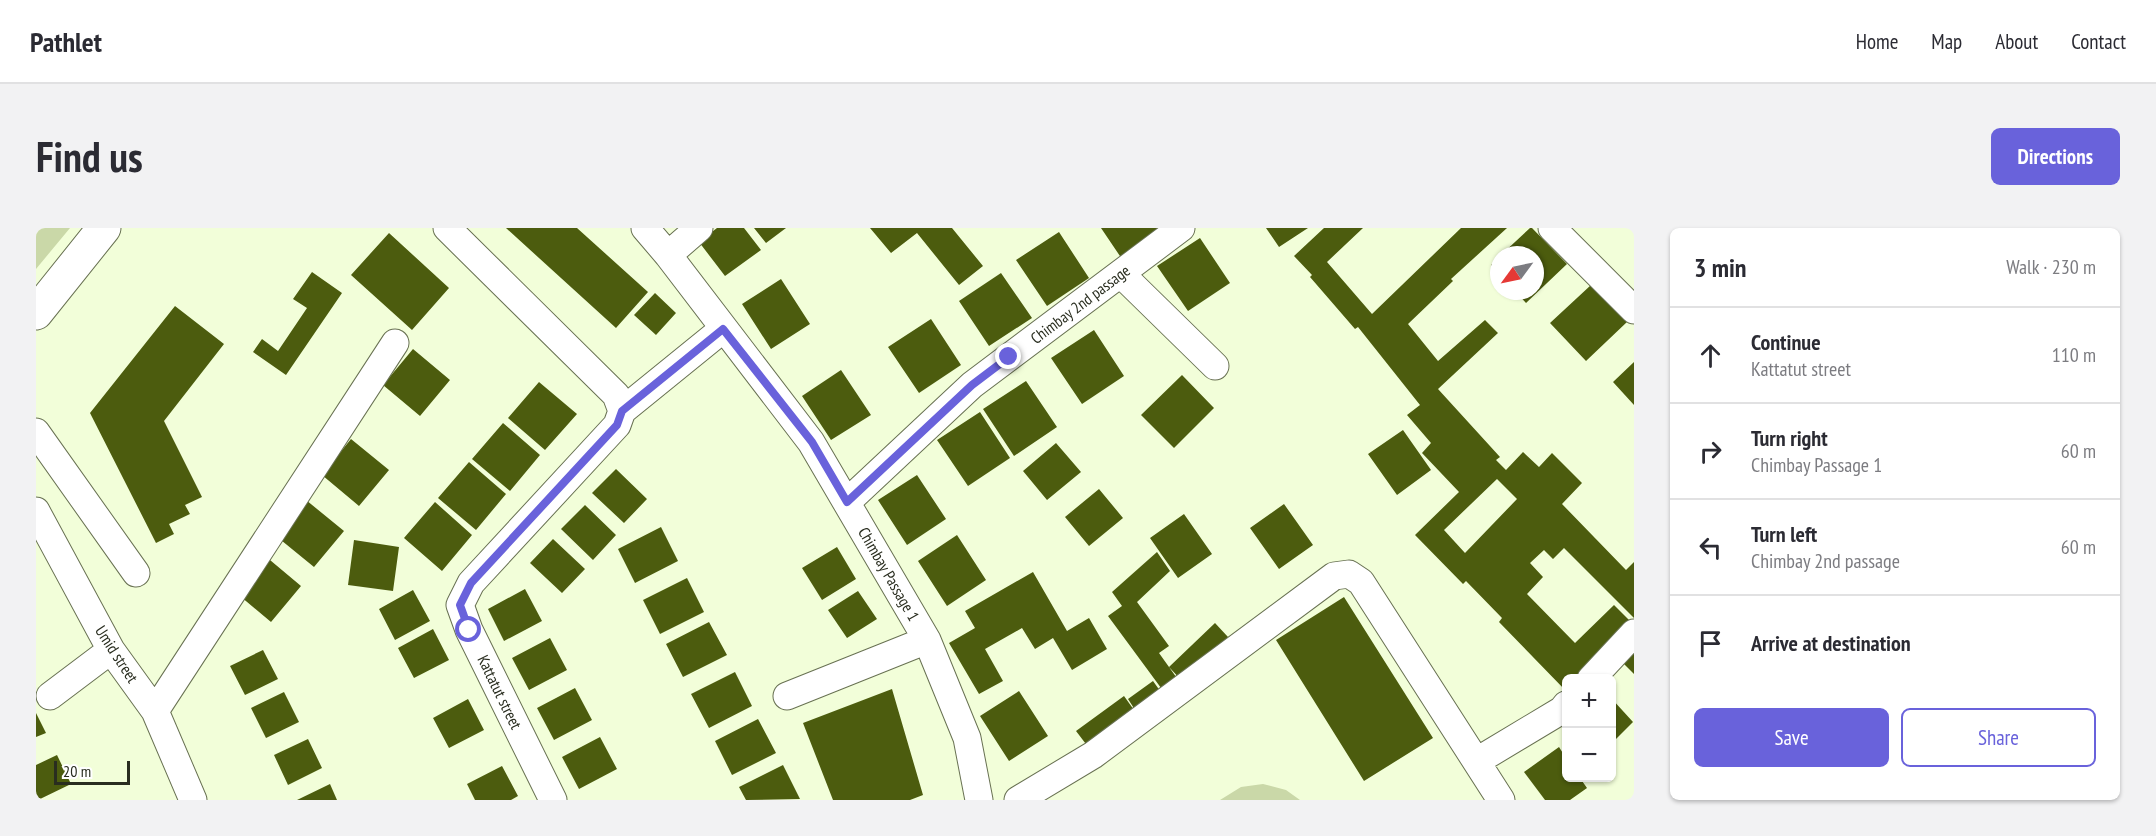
<!DOCTYPE html>
<meta charset="utf-8">
<style>
:root{--surface:#fff;--page:#f2f2f3;--text:#2b2b33;--muted:#7c7c81;--line:#e1e1e2;--accent:#6962db}
body{margin:0;font-family:"PT Sans Narrow",sans-serif;background:var(--page);color:var(--text)}
.controls{position:absolute;right:18px;bottom:18px;display:grid;overflow:hidden;border-radius:9px;box-shadow:0 2px 4px #0004}
.controls button{width:54px;height:54px;display:grid;place-items:center;padding:0;border:0;border-bottom:2px solid var(--line);background:var(--surface);color:var(--text);font:30px sans-serif}
.compass{position:absolute;left:1454px;top:18px;width:54px;height:54px;border-radius:50%;background:var(--surface);box-shadow:0 2px 4px #0004;rotate:237deg}
.scale{position:absolute;left:18px;bottom:15px;width:76px;box-sizing:border-box;padding-left:6px;border:3px solid #292d1f;border-top:0;font-size:16px;line-height:21px;white-space:nowrap;color:#292d1f;-webkit-text-stroke:4px #fff;paint-order:stroke}
.stop{position:absolute;width:18px;height:18px;margin:-14px;border:4px solid #6962db;border-radius:50%;background:#fff}
.stop.end{background:#6962db;border-color:#fff;box-shadow:0 2px 6px #0008}
.list{margin:0;padding:0;list-style:none}
h2{display:flex;justify-content:space-between;align-items:center;height:78px;margin:0;padding:0 24px;font-size:26px}
h2 small{font-size:20px;font-weight:400;color:var(--muted)}
.list li{display:grid;grid-template-columns:39px 1fr auto;gap:18px;align-items:center;box-sizing:border-box;height:96px;padding:0 24px;border-top:2px solid var(--line)}
.list b{display:block;font-size:22px;white-space:nowrap}
.list p{margin:0;font-size:20px;white-space:nowrap;color:var(--muted)}
.list em{font-size:20px;font-style:normal;color:var(--muted)}
.actions{display:flex;gap:12px;padding:18px 24px}
.actions a{flex:1;padding:14px 0;border:2px solid var(--accent);border-radius:9px;text-align:center;font-size:21px;color:var(--accent)}
.actions .main{background:var(--accent);color:#fff}
.icon{flex:none;width:33px;height:33px;fill:none;stroke:currentColor;stroke-width:2;stroke-linecap:round;stroke-linejoin:round}
.map{position:relative;flex:none;width:1598px;height:572px;overflow:hidden;border-radius:9px}
header{display:flex;align-items:center;gap:36px;box-sizing:border-box;height:84px;padding:0 30px;background:var(--surface);border-bottom:2px solid var(--line)}
header strong{font-size:28px}
nav{display:flex;gap:33px;margin-inline-start:auto;font-size:21px}
.intro{display:flex;align-items:center;justify-content:space-between;box-sizing:border-box;height:144px;padding:0 36px}
h1{margin:0;font-size:42px}
.button{padding:15px 27px;border-radius:9px;background:var(--accent);color:#fff;font-size:21px;font-weight:700}
main{display:flex;gap:36px;padding:0 36px}
aside{flex:1;background:var(--surface);border-radius:9px;box-shadow:0 2px 4px #0004}
.map>svg:first-child{display:block}
.green{fill:#cad8a8}
.building{fill:#4c5c0e;fill-rule:evenodd}
.lines{fill:none;stroke-linecap:round;stroke-linejoin:round}
.minor-casing{stroke:#687152;stroke-width:29}
.major-casing{stroke:#687152;stroke-width:35}
.minor{stroke:#fff;stroke-width:27}
.major{stroke:#fff;stroke-width:33}
.route{stroke:#6962db;stroke-width:8}
.labels{text-anchor:middle;dominant-baseline:central;stroke-width:6;stroke-linejoin:round;paint-order:stroke}
.street-label{font-size:16px;fill:#292d1f;stroke:#fff}
</style>
<header>
<strong>Pathlet</strong>
<nav><a>Home</a><a>Map</a><a>About</a><a>Contact</a></nav>
</header>
<div class="intro"><h1>Find us</h1><a class="button">Directions</a></div>
<main>
<div class="map">
<svg width="1598" height="572" viewBox="0 0 1598 572">
<rect width="100%" height="100%" fill="#f2fed9"/>
<!-- green -->
<path class="green" d="M0,0H34L0,41Z
M1227,556L1250,562L1264,572H1184L1205,559Z"/>
<!-- building -->
<path class="building" d="M470,0H541L612,64L580,100Z
M681,0H708L725,22L689,48L663,14Z
M718,0H750L730,15Z
M834,0H916L947,38L923,57L881,5L855,25Z
M1065,0H1127L1088,34Z
M1230,0H1272L1243,19Z
M1288,0H1327L1291,34L1336,86L1425,0H1471L1415,51L1417,53L1372,96L1402,133L1449,92L1462,105L1402,161L1464,229L1460,232L1470,242L1487,224L1503,239L1516,225L1546,255L1526,276L1590,342L1598,334V390L1528,320L1517,331L1508,322L1494,335L1507,349L1491,366L1539,415L1578,377L1598,397L1546,451H1530V463L1463,394L1466,390L1430,353L1427,356L1379,307L1423,264L1386,225L1395,215L1371,187L1384,177L1322,99L1319,101L1274,49L1276,47L1258,28ZM1461,251L1481,271L1429,325L1408,302Z
M1494,0H1496L1531,36L1490,75L1479,63H1499V27H1465Z
M1023,4L1053,50L1011,78L980,32Z
M353,5L413,60L376,102L315,47Z
M1164,10L1194,55L1152,83L1121,38Z
M1463,29V46L1455,37Z
M276,44L306,65L250,147L217,124L226,111L242,123L271,80L257,71Z
M965,45L996,90L953,118L923,73Z
M745,51L774,96L735,121L706,76Z
M1555,57L1591,94L1550,133L1514,95Z
M619,65L640,85L620,107L598,87Z
M139,78L188,116L128,193L166,269L149,277L154,286L133,296L138,306L120,315L54,185Z
M895,91L925,137L883,165L852,119Z
M1058,102L1088,148L1046,176L1015,130Z
M377,121L414,152L384,188L347,157Z
M1598,134V177L1577,154Z
M805,142L835,187L795,212L766,168Z
M1146,147L1178,180L1138,220L1105,187Z
M990,153L1021,199L978,228L947,181Z
M503,154L541,186L509,222L472,190Z
M944,184L974,230L932,258L901,212Z
M467,195L504,227L474,263L436,231Z
M1367,202L1395,242L1361,267L1332,226Z
M315,211L353,242L323,278L286,247Z
M1020,215L1045,244L1011,272L987,243Z
M433,234L470,266L440,302L402,270Z
M580,241L611,271L588,295L556,265Z
M881,247L910,291L871,317L842,272Z
M1063,261L1087,290L1053,318L1029,289Z
M270,272L308,303L278,339L240,308Z
M399,274L436,307L406,343L368,310Z
M1248,276L1277,317L1243,341L1214,300Z
M549,277L580,307L557,332L525,301Z
M1148,286L1176,326L1142,350L1114,310Z
M625,299L642,333L599,355L582,321Z
M921,307L950,352L911,378L882,333Z
M517,311L549,341L526,365L494,335Z
M318,312L363,319L357,363L312,357Z
M801,319L820,351L786,372L766,340Z
M1121,324L1134,343L1101,374L1133,418L1123,425L1143,453L1128,464L1072,388L1086,378L1076,364Z
M228,327L265,358L235,394L198,363Z
M997,344L1031,403L1053,390L1071,421L1036,442L1017,410L999,421L986,400L949,421L967,453L943,466L913,415L939,400L929,383Z
M651,350L668,384L624,406L607,372Z
M489,361L506,393L468,413L452,381Z
M377,362L394,393L359,412L343,381Z
M822,363L841,391L811,410L792,382Z
M1308,369L1397,510L1328,553L1240,412Z
M673,394L691,427L647,449L630,416Z
M1179,395L1192,409L1146,453L1133,439Z
M397,401L413,432L378,450L362,420Z
M514,410L531,442L493,462L476,430Z
M1598,414V446L1582,430Z
M227,422L242,451L209,467L194,438Z
M699,444L716,478L673,500L655,466Z
M1117,453L1127,467L1101,485L1092,471Z
M539,460L556,492L518,512L501,480Z
M856,461L887,567L874,572H797L767,495Z
M983,463L1012,508L973,533L944,488Z
M248,464L263,494L230,510L215,480Z
M1088,468L1103,489L1056,524L1040,503Z
M432,471L448,502L413,520L397,490Z
M1576,471L1597,494L1576,515Z
M0,485L10,505L0,509Z
M722,491L740,525L696,547L679,513Z
M564,509L581,541L543,561L526,529Z
M272,511L286,540L252,557L238,527Z
M1523,519L1530,530V550H1544L1551,560L1534,572H1509L1488,544Z
M21,527L35,556L2,572L0,567V537Z
M747,537L764,571L710,572L703,559Z
M466,538L482,568L475,572H439L431,556Z
M294,556L301,572H261Z"/>
<g class="lines">
<defs>
<path id="minor" d="M411,0L580,167L586,183
M609,0L632,27L775,214L891,412L931,510L943,572
M1516,0L1598,82
M632,27L663,0
M1085,46L1179,138
M0,204L100,345
M811,274L936,157L1145,0
M0,283L75,422L119,483L157,572
M1555,451L1598,405
M14,468L75,422
M751,468L891,412
M119,483L359,115
M1441,533L1526,482L1530,477
M517,572L433,402L424,377L435,355L581,197L586,183L687,101
M982,572L1057,527L1298,348L1313,346L1325,354L1465,572"/>
<path id="major" d="M0,85L68,0"/>
</defs>
<!-- minor casing -->
<use href="#minor" class="minor-casing"/>
<!-- major casing -->
<use href="#major" class="major-casing"/>
<!-- minor -->
<use href="#minor" class="minor"/>
<!-- major -->
<use href="#major" class="major"/>
</g>
<g class="lines">
<!-- route -->
<path class="route" d="M433,402L424,377L435,355L581,197L586,183L687,101L776,214L811,274L936,157L973,129"/>
</g>
<g class="labels">
<!-- street labels -->
<g class="street-label">
<text transform="translate(1044 76) rotate(-37)">Chimbay 2nd passage</text>
<text transform="translate(853 346) rotate(60)">Chimbay Passage 1</text>
<text transform="translate(81 426) rotate(57)">Umid street</text>
<text transform="translate(464 464) rotate(64)">Kattatut street</text>
</g>
</g>
</svg>
<div class="controls">
<button>+</button>
<button>−</button>
</div>
<svg class="compass" viewBox="-18 -18 36 36"><path d="M0-13l5 13h-10z" fill="#e53935"/><path d="M0 13l5-13h-10z" fill="#7c7c81"/></svg>
<div class="scale">20 m</div>
<div class="stop" style="left:433px;top:402px"></div>
<div class="stop end" style="left:973px;top:129px"></div>
</div>
<aside>
<h2>3 min<small>Walk · 230 m</small></h2>
<ul class="list">
<li><svg class="icon" aria-label="ahead" viewBox="0 0 24 24"><path d="M12 20V5M6 11l6-6 6 6"/></svg><div><b>Continue</b><p>Kattatut street</p></div><em>110 m</em></li>
<li><svg class="icon" aria-label="right" viewBox="0 0 24 24"><path d="M7 20v-9h11M14 6l5 5-5 5"/></svg><div><b>Turn right</b><p>Chimbay Passage 1</p></div><em>60 m</em></li>
<li><svg class="icon" aria-label="left" viewBox="0 0 24 24"><path d="M17 20v-9H6M10 6l-5 5 5 5"/></svg><div><b>Turn left</b><p>Chimbay 2nd passage</p></div><em>60 m</em></li>
<li><svg class="icon" aria-label="arrive" viewBox="0 0 24 24"><path d="M6 21V4h12l-3 4 3 4H6"/></svg><div><b>Arrive at destination</b></div></li>
</ul>
<div class="actions"><a class="main">Save</a><a>Share</a></div>
</aside>
</main>
